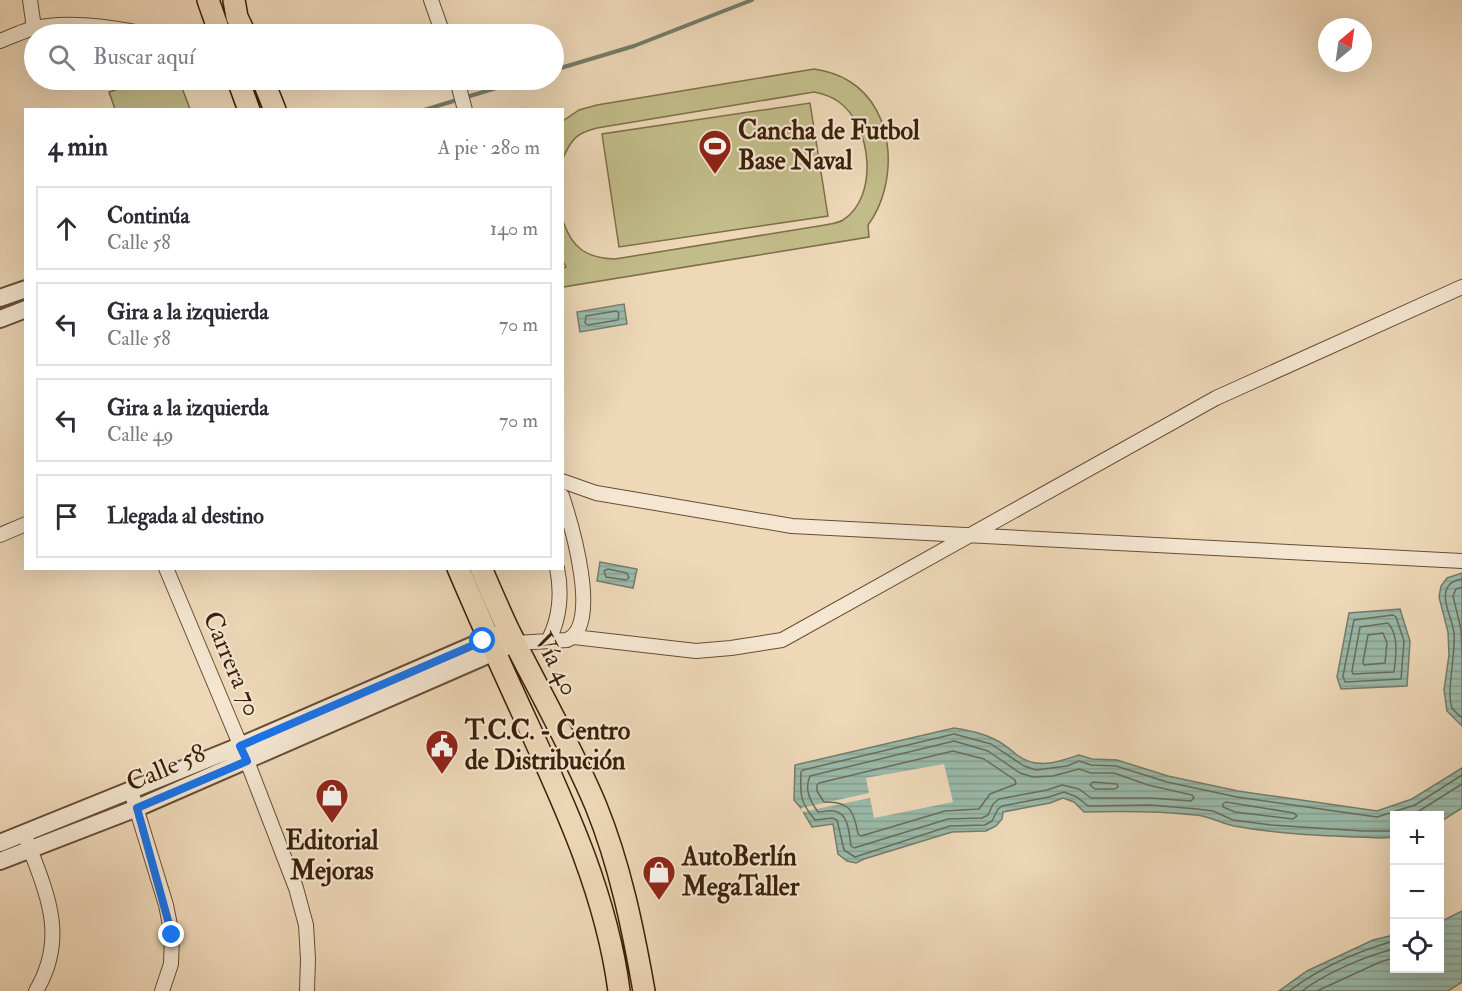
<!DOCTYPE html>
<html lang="es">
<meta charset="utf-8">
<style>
:root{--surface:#fff;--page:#f2f2f3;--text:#2b2b33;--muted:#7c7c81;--line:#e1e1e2}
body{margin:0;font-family:"IM FELL Double Pica",serif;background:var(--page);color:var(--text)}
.controls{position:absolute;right:18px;bottom:18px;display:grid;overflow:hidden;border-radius:0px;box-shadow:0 6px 24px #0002}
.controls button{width:54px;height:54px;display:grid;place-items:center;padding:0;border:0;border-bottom:2px solid var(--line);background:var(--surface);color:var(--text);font:30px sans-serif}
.compass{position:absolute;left:1318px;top:18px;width:54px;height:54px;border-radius:50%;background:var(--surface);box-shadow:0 6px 24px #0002;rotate:29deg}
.stop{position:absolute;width:18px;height:18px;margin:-14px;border:4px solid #1a73e8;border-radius:50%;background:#fff}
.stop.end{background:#1a73e8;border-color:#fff;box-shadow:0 2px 6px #0008}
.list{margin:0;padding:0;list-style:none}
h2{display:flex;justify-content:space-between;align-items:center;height:78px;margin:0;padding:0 24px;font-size:26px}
h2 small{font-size:20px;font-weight:400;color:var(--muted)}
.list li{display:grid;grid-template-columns:39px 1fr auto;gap:18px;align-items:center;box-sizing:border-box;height:84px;margin:0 12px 12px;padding:0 12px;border:2px solid var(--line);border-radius:0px}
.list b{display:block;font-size:22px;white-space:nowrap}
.list p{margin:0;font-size:20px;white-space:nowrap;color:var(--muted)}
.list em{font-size:20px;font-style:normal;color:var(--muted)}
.icon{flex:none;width:33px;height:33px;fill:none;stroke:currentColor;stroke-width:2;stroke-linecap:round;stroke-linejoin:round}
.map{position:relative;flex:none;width:1462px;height:991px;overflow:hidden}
.search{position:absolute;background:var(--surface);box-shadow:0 6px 24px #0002;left:24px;top:24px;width:540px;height:66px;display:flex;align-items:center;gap:15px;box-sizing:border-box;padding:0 21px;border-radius:33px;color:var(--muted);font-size:22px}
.panel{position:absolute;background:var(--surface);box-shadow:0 6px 24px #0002;left:24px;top:108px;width:540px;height:462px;border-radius:0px}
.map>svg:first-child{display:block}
.garden{fill:#c1bc89;stroke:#7e6e49;stroke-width:1.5}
.water{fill:url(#water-rules);stroke:#747c6a;stroke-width:1.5}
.pier{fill:#eed8b8}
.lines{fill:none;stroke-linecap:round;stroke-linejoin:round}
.shore{stroke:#6a6c5a;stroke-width:1.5}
.stream{stroke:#747c6a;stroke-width:4}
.minor-casing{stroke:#684d35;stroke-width:16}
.tertiary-casing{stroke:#684d35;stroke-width:20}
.trunk-casing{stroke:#3b1f09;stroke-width:24}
.minor{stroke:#f4e6d1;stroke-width:14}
.tertiary{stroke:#f4e6d1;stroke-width:16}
.trunk{stroke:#eed8b8;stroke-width:21}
.route{stroke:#1a73e8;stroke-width:8}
.labels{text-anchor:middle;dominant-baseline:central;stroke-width:4.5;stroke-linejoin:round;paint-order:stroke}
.poi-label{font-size:26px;font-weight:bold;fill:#3b1f09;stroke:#f4e6d1;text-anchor:start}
.street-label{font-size:26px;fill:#3b1f09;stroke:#f4e6d1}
</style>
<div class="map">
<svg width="1462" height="991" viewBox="0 0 1462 991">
<defs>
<pattern id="water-rules" width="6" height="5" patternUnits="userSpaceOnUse" patternTransform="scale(1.5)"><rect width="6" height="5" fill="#9abaab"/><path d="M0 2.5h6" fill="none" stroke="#869f92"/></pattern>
</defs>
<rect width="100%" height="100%" fill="#eed8b8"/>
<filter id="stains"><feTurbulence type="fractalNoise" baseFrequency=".00333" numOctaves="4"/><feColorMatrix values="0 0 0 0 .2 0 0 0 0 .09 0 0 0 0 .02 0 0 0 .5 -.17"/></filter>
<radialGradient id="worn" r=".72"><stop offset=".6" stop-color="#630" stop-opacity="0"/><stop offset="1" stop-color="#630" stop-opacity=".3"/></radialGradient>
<!-- garden -->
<path class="garden" d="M814,69C827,71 838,74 849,81C897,110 898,185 868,225L869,237L563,287V268L566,267L563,261V221C572,248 586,258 615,259L825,225C831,224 838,223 843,220C879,197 872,126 839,102C831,96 824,94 814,92L597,128C577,133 572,138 563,158V121L579,110L597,105Z
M146,80H179L190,109H115L109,92Z
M810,103L828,216L619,247L602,134Z"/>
<!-- water -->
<path class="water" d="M624,304L627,324L580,332L577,312Z
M600,562L637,569L633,588L597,581Z
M1462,573V726L1447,711L1444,690L1449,655L1448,632L1439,597L1441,586L1447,578Z
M1400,609L1410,641L1407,686L1341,689L1337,677L1349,613Z
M954,728C968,730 982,733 994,739C1003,743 1010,749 1017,755C1037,770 1058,762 1079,755L1092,759L1117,760L1168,776L1238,791L1377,811L1412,799L1462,768V808L1440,822V816H1394V837L1382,838C1333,836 1282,835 1234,826C1221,823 1209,816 1195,815C1158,811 1121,811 1084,812L1074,802L1063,798L1050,803L1003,812L1002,819L996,826L986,831L952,832L864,859L856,863L847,861L838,854L833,824L812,827L801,808L794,800L795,765Z
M1462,911V982L1448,991H1279L1307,971L1373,940L1394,935V968H1440V922Z"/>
<!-- pier -->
<path class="pier" d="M944,764L953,802L874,818L870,798L802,812L801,808L869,793L866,778Z"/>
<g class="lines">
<!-- shore -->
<path class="shore" d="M616,311L619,313L618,320L588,325L585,323L586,316Z
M608,569L627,573L629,578L626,580L606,577L604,571Z
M1462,579C1456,580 1450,582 1447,588C1441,601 1453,620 1454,633C1456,653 1446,692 1452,708C1454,711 1459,715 1462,718
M1462,587L1456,589L1453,596L1461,629L1462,654
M1393,615L1396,617L1404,641L1401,679L1345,682L1343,676L1354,620Z
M1388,623C1399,635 1396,656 1394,672L1353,674L1352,671L1360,627Z
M1383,633L1387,643L1385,663L1364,665L1363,662L1368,635Z
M954,741L988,751L1020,773L1033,777L1053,776L1079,769L1091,773H1114L1148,785L1192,795L1194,798L1191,801L1150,798H1091L1079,789L1062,785L1047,790L999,799L993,804L988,815L982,818L948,819L854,848L851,846C849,834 849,813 834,811C829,810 823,812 818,812C810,801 804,789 810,776Z
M953,751L984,759L1015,780L1016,784L990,794L979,809L945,811L861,836L858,834C854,811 850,801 824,802L817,791V785L819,783Z
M1093,782L1117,784L1118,787L1115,789H1095L1090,785Z
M1226,802L1294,813L1297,816L1293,819L1235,812L1223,807V804Z
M1406,816L1419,811L1462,784
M1394,831H1363L1271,825L1233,820L1213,811L1197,809L1150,805L1088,806L1077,797L1064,792L1049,797L1002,806L998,809L992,821L985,825L950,826L855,857L844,850L837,820L832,818L815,820C800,802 800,795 801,772L803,770L954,734L991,744L1024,766L1036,770L1067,766L1079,761L1091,765L1116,766L1167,782L1237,797L1377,817L1415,805L1462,775
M1289,991C1320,968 1358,951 1394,941
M1302,991C1326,973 1365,956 1394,949
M1317,991L1380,962L1394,958"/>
<!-- stream -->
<path class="stream" d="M554,70L634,46L752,0
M424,110L523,80"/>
<defs>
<path id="minor" d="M30,0L34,28
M431,0L443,34
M0,41C10,37 21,32 31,29C64,20 113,27 145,34
M457,80L465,110
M562,481L596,493L792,526L1462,561
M0,535L26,524
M166,568L247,761L296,888L306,925L308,959L307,991
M574,637L696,651L731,648L782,640L1216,398L1462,287
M549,639C560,618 562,592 557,568
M515,643L567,640C602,626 571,523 562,496
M131,791L166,905L172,935L171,964L162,991
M27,841C47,894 68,937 36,991"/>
<path id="tertiary" d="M0,298L26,289
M0,319L26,309
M0,843L240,746L499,634
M0,861L137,808L506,647"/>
<path id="trunk" d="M208,0L220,34
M234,0L237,17L245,34
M238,80L249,110
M263,80L275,110
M458,568C481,622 505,675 529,727C568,812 607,898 619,991
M481,568C490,589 499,610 509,631C538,689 571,746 596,806C620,865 633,929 644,991"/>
</defs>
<!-- minor casing -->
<use href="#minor" class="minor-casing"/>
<!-- tertiary casing -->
<use href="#tertiary" class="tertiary-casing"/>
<!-- trunk casing -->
<use href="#trunk" class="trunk-casing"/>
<!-- minor -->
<use href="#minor" class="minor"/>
<!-- tertiary -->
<use href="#tertiary" class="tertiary"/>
<!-- trunk -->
<use href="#trunk" class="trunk"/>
</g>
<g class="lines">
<!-- route -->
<path class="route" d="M172,935L137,808L247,761L240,746L483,641"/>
</g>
<!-- icons -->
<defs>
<symbol id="stadium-pin" viewBox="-11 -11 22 30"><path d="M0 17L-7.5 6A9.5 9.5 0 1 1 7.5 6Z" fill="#8f2418" stroke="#f4e6d1"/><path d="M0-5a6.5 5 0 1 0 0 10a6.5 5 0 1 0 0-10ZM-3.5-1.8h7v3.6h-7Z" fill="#fff"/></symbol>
<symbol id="civic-pin" viewBox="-11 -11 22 30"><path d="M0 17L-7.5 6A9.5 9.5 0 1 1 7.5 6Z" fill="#8f2418" stroke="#f4e6d1"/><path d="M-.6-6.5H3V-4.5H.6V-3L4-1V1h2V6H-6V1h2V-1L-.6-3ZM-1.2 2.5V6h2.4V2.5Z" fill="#fff"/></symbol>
<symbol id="shop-pin" viewBox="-11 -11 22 30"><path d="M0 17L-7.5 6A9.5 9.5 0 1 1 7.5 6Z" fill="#8f2418" stroke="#f4e6d1"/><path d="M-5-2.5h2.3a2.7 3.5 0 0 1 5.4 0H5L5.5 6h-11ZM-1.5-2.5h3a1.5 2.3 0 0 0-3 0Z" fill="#fff"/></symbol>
</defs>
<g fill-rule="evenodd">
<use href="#stadium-pin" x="696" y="127" width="38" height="52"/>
<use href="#civic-pin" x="423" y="727" width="38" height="52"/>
<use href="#shop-pin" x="313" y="776" width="38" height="52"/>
<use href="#shop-pin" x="640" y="853" width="38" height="52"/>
</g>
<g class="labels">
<!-- poi labels -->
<g class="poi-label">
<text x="738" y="131">Cancha de Futbol<tspan x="738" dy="30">Base Naval</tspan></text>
<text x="465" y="731">T.C.C. - Centro<tspan x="465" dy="30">de Distribución</tspan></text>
<text x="332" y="841" text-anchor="middle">Editorial<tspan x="332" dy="30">Mejoras</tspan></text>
<text x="682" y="857">AutoBerlín<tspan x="682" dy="30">MegaTaller</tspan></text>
</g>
<!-- street labels -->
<g class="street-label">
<text transform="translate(232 664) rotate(67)">Carrera 70</text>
<text transform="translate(556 664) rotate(63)">Vía 40</text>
<text transform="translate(166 768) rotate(-23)">Calle 58</text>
</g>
</g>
<rect width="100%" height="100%" filter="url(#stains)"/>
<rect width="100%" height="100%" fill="url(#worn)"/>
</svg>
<div class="controls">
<button>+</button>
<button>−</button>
<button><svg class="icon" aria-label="locate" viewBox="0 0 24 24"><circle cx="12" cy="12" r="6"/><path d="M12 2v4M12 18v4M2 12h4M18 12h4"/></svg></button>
</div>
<svg class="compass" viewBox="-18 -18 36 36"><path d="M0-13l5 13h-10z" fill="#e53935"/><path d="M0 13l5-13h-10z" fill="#7c7c81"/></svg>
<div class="stop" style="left:483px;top:641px"></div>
<div class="stop end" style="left:172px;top:935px"></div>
<div class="search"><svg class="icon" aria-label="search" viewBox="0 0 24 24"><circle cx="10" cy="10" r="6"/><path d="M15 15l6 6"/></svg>Buscar aquí</div>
<section class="panel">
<h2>4 min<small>A pie · 280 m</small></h2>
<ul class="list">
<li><svg class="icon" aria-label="ahead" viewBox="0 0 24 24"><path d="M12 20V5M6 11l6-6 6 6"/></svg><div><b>Continúa</b><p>Calle 58</p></div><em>140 m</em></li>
<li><svg class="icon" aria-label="left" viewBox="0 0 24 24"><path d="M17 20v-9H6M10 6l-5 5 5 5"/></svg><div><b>Gira a la izquierda</b><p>Calle 58</p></div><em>70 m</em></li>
<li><svg class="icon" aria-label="left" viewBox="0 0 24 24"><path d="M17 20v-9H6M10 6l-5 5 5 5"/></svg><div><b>Gira a la izquierda</b><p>Calle 49</p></div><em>70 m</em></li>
<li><svg class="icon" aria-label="arrive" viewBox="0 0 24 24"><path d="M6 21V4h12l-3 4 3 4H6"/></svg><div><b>Llegada al destino</b></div></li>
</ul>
</section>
</div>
